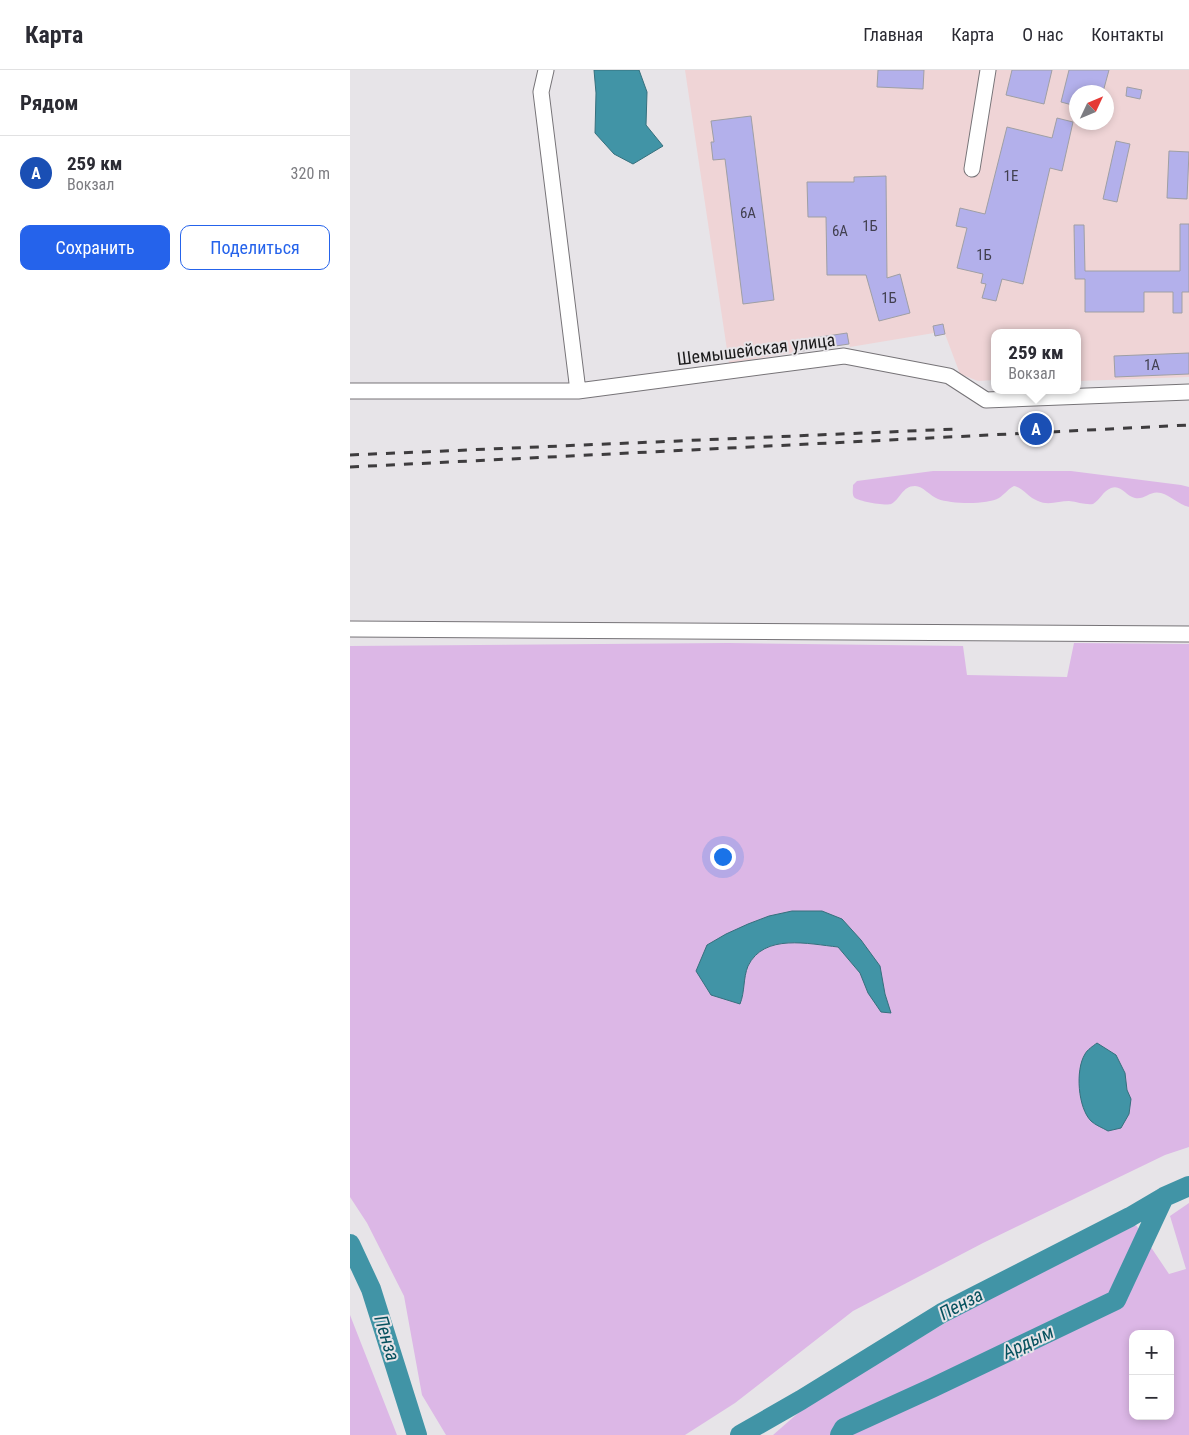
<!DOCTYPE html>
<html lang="ru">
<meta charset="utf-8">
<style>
:root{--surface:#fff;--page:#f7f7f7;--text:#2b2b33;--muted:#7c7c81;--line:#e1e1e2;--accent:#2563eb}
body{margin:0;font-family:"Roboto Condensed",sans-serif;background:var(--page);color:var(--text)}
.controls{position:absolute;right:15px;bottom:15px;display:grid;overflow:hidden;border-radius:10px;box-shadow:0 2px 8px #0003}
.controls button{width:45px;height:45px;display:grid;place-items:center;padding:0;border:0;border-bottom:1px solid var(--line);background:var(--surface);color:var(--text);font:25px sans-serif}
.compass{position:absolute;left:719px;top:15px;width:45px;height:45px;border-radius:50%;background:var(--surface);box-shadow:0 2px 8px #0003;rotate:46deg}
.you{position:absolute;left:372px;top:786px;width:18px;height:18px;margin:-12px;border:4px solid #fff;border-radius:50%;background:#1a73e8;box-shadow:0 0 0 8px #1a73e833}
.badge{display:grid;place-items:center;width:32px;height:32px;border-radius:50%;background:var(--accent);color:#fff;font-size:16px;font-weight:700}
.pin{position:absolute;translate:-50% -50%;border:2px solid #fff;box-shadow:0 1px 5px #0006}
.popup{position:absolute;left:641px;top:259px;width:90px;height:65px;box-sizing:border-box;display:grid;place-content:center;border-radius:10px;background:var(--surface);filter:drop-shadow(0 1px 4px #0005);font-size:16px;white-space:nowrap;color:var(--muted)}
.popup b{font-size:19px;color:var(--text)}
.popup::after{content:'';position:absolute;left:50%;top:100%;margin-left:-10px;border:10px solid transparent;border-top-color:var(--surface)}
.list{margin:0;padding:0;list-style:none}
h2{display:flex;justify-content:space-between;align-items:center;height:65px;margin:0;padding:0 20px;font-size:21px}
h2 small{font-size:16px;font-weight:400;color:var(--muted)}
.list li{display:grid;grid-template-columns:32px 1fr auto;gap:15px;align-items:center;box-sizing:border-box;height:75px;padding:0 20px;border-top:1px solid var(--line)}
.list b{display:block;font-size:19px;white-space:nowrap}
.list p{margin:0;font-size:16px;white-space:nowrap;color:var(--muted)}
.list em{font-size:16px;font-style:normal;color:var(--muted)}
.actions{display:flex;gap:10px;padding:15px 20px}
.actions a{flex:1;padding:11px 0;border:1px solid var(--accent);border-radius:10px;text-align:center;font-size:18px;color:var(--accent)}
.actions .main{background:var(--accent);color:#fff}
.map{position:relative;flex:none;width:839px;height:1365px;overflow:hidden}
header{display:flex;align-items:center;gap:30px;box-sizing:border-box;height:70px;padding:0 25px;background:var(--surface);border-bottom:1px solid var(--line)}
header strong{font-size:24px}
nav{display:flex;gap:28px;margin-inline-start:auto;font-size:18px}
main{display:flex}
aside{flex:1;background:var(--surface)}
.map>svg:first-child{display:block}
.industrial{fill:#efd4d6;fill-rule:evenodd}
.green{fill:#dcb7e6;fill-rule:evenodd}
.water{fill:#4194a6;stroke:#36707d}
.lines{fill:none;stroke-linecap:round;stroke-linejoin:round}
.river{stroke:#4194a6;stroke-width:20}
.building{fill:#b3b0eb;stroke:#9f9fa4}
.minor-casing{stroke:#767377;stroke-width:17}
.minor{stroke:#fff;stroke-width:15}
.rail{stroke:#3e3c3e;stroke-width:3;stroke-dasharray:9 9;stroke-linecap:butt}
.labels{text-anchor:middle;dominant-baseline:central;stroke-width:4;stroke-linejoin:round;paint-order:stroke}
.number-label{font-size:15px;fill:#424050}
.street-label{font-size:18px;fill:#1c1b1c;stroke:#e7e4e8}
.water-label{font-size:19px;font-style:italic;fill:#06515e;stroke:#e7e4e8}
</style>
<header>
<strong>Карта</strong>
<nav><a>Главная</a><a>Карта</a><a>О нас</a><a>Контакты</a></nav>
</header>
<main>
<aside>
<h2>Рядом<small></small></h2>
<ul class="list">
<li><span class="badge" style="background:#1a4fb4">A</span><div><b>259 км</b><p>Вокзал</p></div><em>320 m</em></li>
</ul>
<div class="actions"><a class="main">Сохранить</a><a>Поделиться</a></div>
</aside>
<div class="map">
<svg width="839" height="1365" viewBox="0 0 839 1365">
<rect width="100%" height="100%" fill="#e7e4e8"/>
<!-- industrial -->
<path class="industrial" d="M335,0H839V307L729,311L727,317V263H645V310L628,311L610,304L595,264L585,266L584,263L500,277L499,274L379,293ZM726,22H756V52H726Z"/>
<!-- green -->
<path class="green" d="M583,401H721L831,415L839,417V437C828,434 821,426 811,423C800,420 795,430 785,428C776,426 771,414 761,418C753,421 750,430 743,434C735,435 728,432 719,431C709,431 698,436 688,431C679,428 673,418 664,416C658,419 655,424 649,428C637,435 601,434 588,429C580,426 573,416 565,416C552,416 550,430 541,434C535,436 506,431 504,427C502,424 503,419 503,415L507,411Z
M378,573L613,576L617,605L717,607L724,573L839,574V1077L815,1085L633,1173L503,1241L385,1333L335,1365H96L72,1325L54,1226L17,1153L0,1127V576Z
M839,1133V1365H423L455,1337L615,1241L786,1155L819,1204L836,1199L820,1146ZM783,1264H820V1346H783Z
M0,1245L47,1365H0Z"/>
<!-- water -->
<path class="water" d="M244,0H289L297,22L296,55L313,76L283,94L264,84L245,63L246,23Z
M442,841H472L492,849L511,870L530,896L535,924L541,943L531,942L518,923L510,903L488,877C459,874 414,863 398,896C393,908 395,922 390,934L361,925L346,901L357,875L376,864L398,854L419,846Z
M747,973L766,985L775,1003L777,1020L781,1029L779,1044L771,1058L758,1061C753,1058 745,1055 741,1051C728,1038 725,1000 735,984C737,980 743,976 747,973Z"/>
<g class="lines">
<!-- river -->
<path class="river" d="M0,1174L21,1219L67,1365
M390,1365L451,1330L592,1243L780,1147L814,1127L839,1116
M490,1365L494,1358L582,1318L766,1230L814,1127"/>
</g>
<!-- building -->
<path class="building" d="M528,0H574L573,19L527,17Z
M662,0H702L694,34L656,25Z
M719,0H759L753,22H726V36L711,32Z
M777,17L792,20L790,29L776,26Z
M401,46L424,230L393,234L375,89L363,90L361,72H364L361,51Z
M707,48L723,52L712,101L700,98L673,214L652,209L646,231L632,228L636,214L631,213L633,204L607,198L617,158L606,156L610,138L635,144L657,57L702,68Z
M766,71L780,74L767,132L753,129Z
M819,81L839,82L837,129L817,128Z
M536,106L537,208L550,204L560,243L529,251L516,205H477L476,147H458L457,112H504V107Z
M830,154H839V222H832V243H823V222H794V242H735V209H725L724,155H734L735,201H830Z
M593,254L595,264L585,266L583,256Z
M497,263L499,274L445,282L444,271Z
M839,283V304L765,307L764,286Z"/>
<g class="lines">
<defs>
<path id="minor" d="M196,0L191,22L228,321
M622,99L638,0
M0,321H228L494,286L599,306L636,330L839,322
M0,559L839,564"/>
</defs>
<!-- minor casing -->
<use href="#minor" class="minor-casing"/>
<!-- minor -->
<use href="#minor" class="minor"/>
<!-- rail -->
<path class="rail" d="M0,385L607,359
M0,397L839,355"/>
</g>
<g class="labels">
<!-- number labels -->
<g class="number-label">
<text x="661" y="106">1Е</text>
<text x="398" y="143">6А</text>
<text x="520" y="156">1Б</text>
<text x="490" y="161">6А</text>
<text x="634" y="185">1Б</text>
<text x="539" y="228">1Б</text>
<text x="802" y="295">1А</text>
</g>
<!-- street labels -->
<g class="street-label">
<text transform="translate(406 279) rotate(-7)">Шемышейская улица</text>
</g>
<!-- water labels -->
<g class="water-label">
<text transform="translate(611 1234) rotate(-28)">Пенза</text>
<text transform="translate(37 1268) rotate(73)">Пенза</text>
<text transform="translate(678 1272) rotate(-25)">Ардым</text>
</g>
</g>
</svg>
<div class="controls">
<button>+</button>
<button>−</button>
</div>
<svg class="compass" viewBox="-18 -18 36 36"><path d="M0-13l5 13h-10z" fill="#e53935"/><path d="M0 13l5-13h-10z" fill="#7c7c81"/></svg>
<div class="you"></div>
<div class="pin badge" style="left:686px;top:359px;background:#1a4fb4">A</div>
<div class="popup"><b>259 км</b>Вокзал</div>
</div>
</main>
